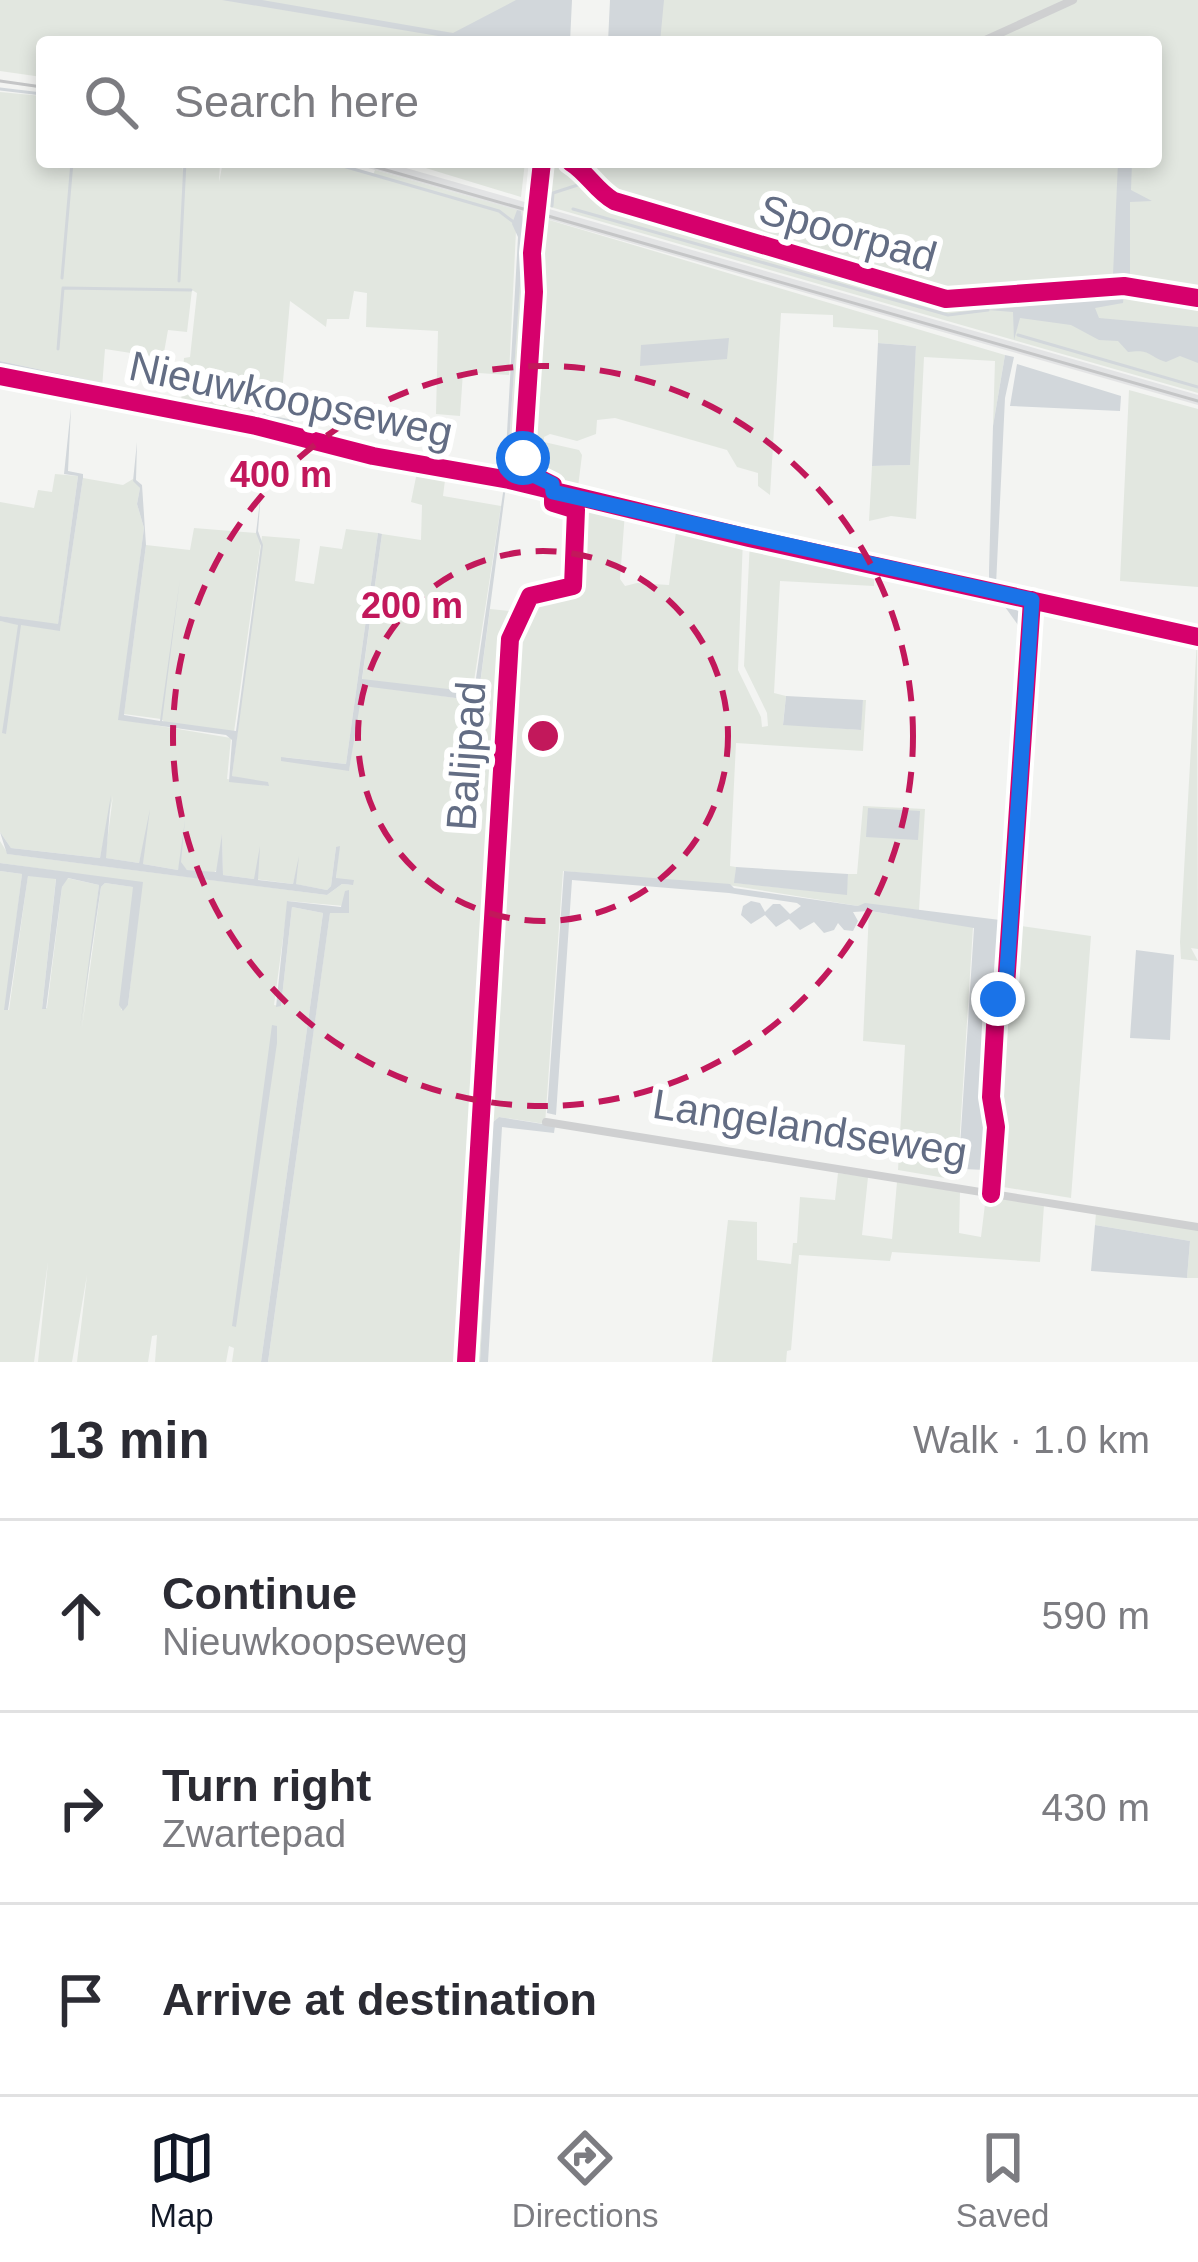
<!DOCTYPE html>
<meta charset="utf-8">
<style>
:root{--surface:#fff;--page:#f7f7f7;--text:#2b2b33;--muted:#7c7c81;--line:#e1e1e2;--accent:#111827}
body{margin:0;font-family:Helvetica,sans-serif;background:var(--page);color:var(--text)}
.stop{position:absolute;width:36px;height:36px;margin:-27px;border:9px solid #1a73e8;border-radius:50%;background:#fff}
.stop.end{background:#1a73e8;border-color:#fff;box-shadow:0 3px 12px #0008}
.list{margin:0;padding:0;list-style:none}
h2{display:flex;justify-content:space-between;align-items:center;height:156px;margin:0;padding:0 48px;font-size:51px}
h2 small{font-size:39px;font-weight:400;color:var(--muted)}
.list li{display:grid;grid-template-columns:78px 1fr auto;gap:36px;align-items:center;box-sizing:border-box;height:192px;padding:0 48px;border-top:3px solid var(--line)}
.list b{display:block;font-size:45px;white-space:nowrap}
.list p{margin:0;font-size:39px;white-space:nowrap;color:var(--muted)}
.list em{font-size:39px;font-style:normal;color:var(--muted)}
.icon{flex:none;width:66px;height:66px;fill:none;stroke:currentColor;stroke-width:2;stroke-linecap:round;stroke-linejoin:round}
.map{position:relative;flex:none;width:1198px;height:1362px;overflow:hidden}
.search{position:absolute;background:var(--surface);box-shadow:0 6px 18px #0003;left:36px;right:36px;top:36px;height:132px;display:flex;align-items:center;gap:30px;box-sizing:border-box;padding:0 42px;border-radius:12px;color:var(--muted);font-size:45px}
.sheet{height:732px;background:var(--surface)}
nav{display:flex;justify-content:space-around;align-items:center;box-sizing:border-box;height:168px;border-top:3px solid var(--line);background:var(--surface);font-size:33px;color:var(--muted)}
nav a{display:grid;justify-items:center;gap:6px}
nav .on{color:var(--accent)}
.map>svg:first-child{display:block}
.built{fill:#e3e4e5}
.green{fill:#e2e7e0}
.water{fill:#d2d7db}
.lines{fill:none;stroke-linecap:round;stroke-linejoin:round}
.stream{stroke:#d2d7db;stroke-width:3}
.minor{stroke:#cfd0d1;stroke-width:8}
.tram{stroke:#c5c6c7;stroke-width:3}
.cycleway-casing{stroke:#fff;stroke-width:26}
.cycleway{stroke:#d6006c;stroke-width:18}
.route{stroke:#1a73e8;stroke-width:15}
.ring{fill:none;stroke:#c2185b;stroke-width:6;stroke-dasharray:21 15}
.labels{text-anchor:middle;dominant-baseline:central;stroke-width:12;stroke-linejoin:round;paint-order:stroke}
.street-label{font-size:42px;fill:#636d84;stroke:#fff}
.centre{fill:#c2185b;stroke:#fff;stroke-width:6}
.ring-label{font-size:36px;text-anchor:middle;font-weight:bold;fill:#c2185b;stroke:#fff;stroke-width:12;stroke-linejoin:round;paint-order:stroke}
</style>
<div class="map">
<svg width="1198" height="1362" viewBox="0 0 1198 1362">
<rect width="100%" height="100%" fill="#f3f4f2"/>
<!-- built -->
<path class="built" d="M347,162H385L1198,395V405Z"/>
<!-- green -->
<path class="green" d="M0,0H540L536,42H42V77L0,71Z
M624,0H1198V393L540,204L543,162C565,162 583,166 591,188L595,169L587,170L574,162H1156V42H617Z
M0,92L42,96V162H182L183,172L184,162H220L219,182L223,162H324L373,175L375,170L517,210L509,375L463,372L460,416L436,414L438,331L366,327L367,293L354,291L349,319H327L326,327L290,301L280,416L181,403L184,358L190,357L197,293L192,290L187,332L168,330L163,358L105,349L102,388L89,380L0,361Z
M406,162H525L521,197Z
M521,211L532,216V304L521,460L529,475L551,488L507,477L523,231Z
M539,217L1005,355L993,426L995,361L924,357L916,519L891,516L869,521L872,466L909,465L916,346L878,343V330L833,327V315L781,313L770,495L758,486V473L737,467L727,450L615,418L597,420L596,434L577,441L550,434L544,437V442L579,450L582,455L577,495L558,491L555,483L528,469L524,456L535,304L533,254Z
M1129,390L1198,409V587L1120,581Z
M418,467L446,472L443,496L501,506L472,694L362,680L382,534L421,540L422,505L411,502Z
M55,474L78,476L58,625L0,616V502L34,508L38,490L52,492Z
M83,478L123,485L133,479L140,488L137,504L144,528L119,719L231,738L227,779L268,786L232,776L262,536L300,539L295,581L314,584L320,546L342,549L346,529L378,533L346,764L282,757L349,770L362,685L471,700L462,821L490,609L522,612L533,596L568,593L576,583L581,514L576,507L555,501V495L625,512L620,579L625,586L637,583L669,585L677,524L743,538L738,670L761,717L762,727L768,726L767,713L744,666L750,540L874,567V586L780,581L774,693L786,696L783,724L860,730L863,700H866L863,751L736,743L730,866L736,867L735,883L846,894L848,874H857L863,806L925,809L919,910L858,906L728,885L563,871L545,1124L499,1117L493,1122L480,1362H268L330,912L348,913L344,906L288,901L274,1005L281,1006L292,907L323,913L261,1362H232L234,1348L229,1346L226,1362H155L157,1335L152,1336L148,1362H77L87,1275L72,1362H38L48,1262L34,1362H0V871L22,874L5,1010H9L28,875L56,878L42,1009L47,1008L62,887L67,878L99,885L82,1028L101,887L105,883L134,887L121,1010L128,1005L142,883L0,863V841L8,854L327,895L342,884L352,885L336,879L339,847H336L331,886L327,890L295,884L298,865L293,884L223,875L222,835L218,869L212,874L187,870L180,863L178,870L143,864L144,843L139,863L105,858L113,796L100,858L11,848L0,832V621L60,630Z
M194,528L256,533L261,541L234,732L167,724L161,719L124,714L146,545L190,550Z
M1197,639L1198,949L1191,948L1198,961L1181,959L1180,942Z
M869,911L973,927L957,1180L898,1170L905,1045L863,1041Z
M1014,925L1091,936L1071,1198L997,1186L1002,1112L995,1106L1002,1007L1010,990Z
M838,1173L868,1177L862,1235L892,1239L897,1182L960,1192L959,1233L981,1237L986,1196L1044,1205L1040,1262L892,1252L890,1261L799,1255L791,1350L787,1351L786,1362H712L728,1220L757,1222V1260L791,1264L793,1243H797L800,1197L835,1200Z
M1096,1213L1198,1230V1278H1187L1190,1241L1095,1225Z"/>
<!-- water -->
<path class="water" d="M222,0H262L453,33L516,0H572L570,42H474Z
M610,0H664L660,42H608Z
M1118,162H1132L1131,190L1152,201L1130,202V275H1113Z
M517,210L521,211L524,228L506,486L462,821H456L471,700L363,686L349,771L281,761V757L346,764L378,533L382,534L362,679L474,692L504,486L518,237L512,224Z
M1112,292L1124,293L1123,303L1095,308L1099,318L1198,327V363L1180,356L1166,362C1146,355 1151,349 1128,352L1118,341L1099,340L1071,325L1020,318L1014,340L1013,312L988,310L1110,298Z
M729,338L727,359L640,366L641,345Z
M878,343L916,346L910,465L872,466Z
M1005,355L1014,357L1005,398L996,585L989,579V571L993,426Z
M0,361L89,380C152,409 227,404 293,420L294,429L0,371Z
M1017,364L1121,396L1120,411L1010,406Z
M71,408L68,471L83,474V478L60,631L21,625L6,734L2,733L18,625L0,621V616L58,624L78,476L64,474Z
M137,442L136,480L142,485L146,545L124,715L160,721L180,579L162,721L236,731L261,546L256,533L261,492L258,531L263,545L232,776L268,782L269,786L229,782L232,740L226,735L118,720L144,528L137,504L140,488L133,481Z
M995,593L1029,604L1008,924L1000,986L992,996L986,1104L992,1118L985,1170L963,1169L958,1178L974,928L870,911L853,912L858,921L853,931L844,930L838,923L834,930L824,933L814,922L800,930L789,919L776,927L765,915L751,924L741,915L743,906L751,901L760,903L765,912L773,904H780L790,914L801,906L797,903L729,893L572,880L556,1115L547,1113L564,871L730,884L734,888L858,906L865,903L1000,920L1018,625Z
M786,696L863,700L861,730L783,725Z
M111,795L106,858L139,863L150,809L143,864L178,870L185,820L181,862L187,870L216,872L222,834L223,875L254,879L260,846L258,880L293,884L299,856L296,884L327,890L331,886L336,847L340,846L336,878L354,880L353,885L342,884L327,895L7,854L0,832L11,848L100,858Z
M868,808L920,811L918,840L866,837Z
M0,863L143,882L128,1005L123,1011L119,1005L133,887L105,883L101,887L80,1028L99,885L68,878L62,887L46,1009H42L56,879L28,876L8,1010H4L22,874L0,871Z
M736,867L848,874L847,895L734,883Z
M349,890V913H330L268,1362H261L323,913L292,907L281,1006L276,1007L287,901L341,907L345,891Z
M1136,950L1174,955L1170,1040L1130,1038Z
M272,1025L277,1026V1043L236,1327L232,1326Z
M499,1117L555,1126L554,1133L502,1127L488,1362H480L493,1122Z
M1095,1225L1190,1241L1187,1278L1091,1271Z"/>
<g class="lines">
<!-- stream -->
<path class="stream" d="M0,89L42,94
M329,162L499,211L515,223
M552,206L553,193L587,182
M573,209L948,315L988,310
M62,278L72,162
M179,281L185,162
M1018,335L1198,387
M58,349L63,288L191,290"/>
<!-- minor -->
<path class="minor" d="M981,42L1073,0
M0,376L256,426L373,456L509,480L749,538L1198,637
M546,1122L1198,1227"/>
<!-- tram -->
<path class="tram" d="M0,81L42,87
M358,162L1198,401"/>
<defs>
<path id="cycleway" d="M570,162C588,173 596,191 614,201L946,299L1124,286L1198,298
M0,376L256,426L373,456L509,480L749,538L1198,637
M991,1194L996,1127L991,1097L996,1009L1006,986L1032,600
M466,1362L510,639L530,596L573,586L576,510L553,503V485L527,472L523,458L534,292L532,253L542,162"/>
</defs>
<!-- cycleway casing -->
<use href="#cycleway" class="cycleway-casing"/>
<!-- cycleway -->
<use href="#cycleway" class="cycleway"/>
</g>
<g class="lines">
<!-- route -->
<path class="route" d="M523,458L527,472L552,484L553,492L1032,600L1006,986L998,999"/>
</g>
<!-- distance rings -->
<g class="ring">
<circle cx="543" cy="736" r="185"/>
<circle cx="543" cy="736" r="370"/>
</g>
<g class="labels">
<!-- street labels -->
<g class="street-label">
<text transform="translate(848 233) rotate(16)">Spoorpad</text>
<text transform="translate(291 399) rotate(12)">Nieuwkoopseweg</text>
<text transform="translate(466 756) rotate(-86)">Balijpad</text>
<text transform="translate(810 1128) rotate(9)">Langelandseweg</text>
</g>
</g>
<circle cx="543" cy="736" r="18" class="centre"/>
<g class="ring-label">
<text x="281" y="487">400 m</text>
<text x="412" y="618">200 m</text>
</g>
</svg>
<div class="stop" style="left:523px;top:458px"></div>
<div class="stop end" style="left:998px;top:999px"></div>
<div class="search"><svg class="icon" aria-label="search" viewBox="0 0 24 24"><circle cx="10" cy="10" r="6"/><path d="M15 15l6 6"/></svg>Search here</div>
</div>
<section class="sheet">
<h2>13 min<small>Walk · 1.0 km</small></h2>
<ul class="list">
<li><svg class="icon" aria-label="ahead" viewBox="0 0 24 24"><path d="M12 20V5M6 11l6-6 6 6"/></svg><div><b>Continue</b><p>Nieuwkoopseweg</p></div><em>590 m</em></li>
<li><svg class="icon" aria-label="right" viewBox="0 0 24 24"><path d="M7 20v-9h11M14 6l5 5-5 5"/></svg><div><b>Turn right</b><p>Zwartepad</p></div><em>430 m</em></li>
<li><svg class="icon" aria-label="arrive" viewBox="0 0 24 24"><path d="M6 21V4h12l-3 4 3 4H6"/></svg><div><b>Arrive at destination</b></div></li>
</ul>
</section>
<nav>
<a class="on"><svg class="icon" aria-label="map" viewBox="0 0 24 24"><path d="M3 6l6-2 6 2 6-2v14l-6 2-6-2-6 2zM9 4v14M15 6v14"/></svg>Map</a>
<a><svg class="icon" aria-label="directions" viewBox="0 0 24 24"><path d="M12 3l9 9-9 9-9-9zM9 14v-3h6M13 9l2 2-2 2"/></svg>Directions</a>
<a><svg class="icon" aria-label="saved" viewBox="0 0 24 24"><path d="M7 4h10v16l-5-4-5 4z"/></svg>Saved</a>
</nav>
